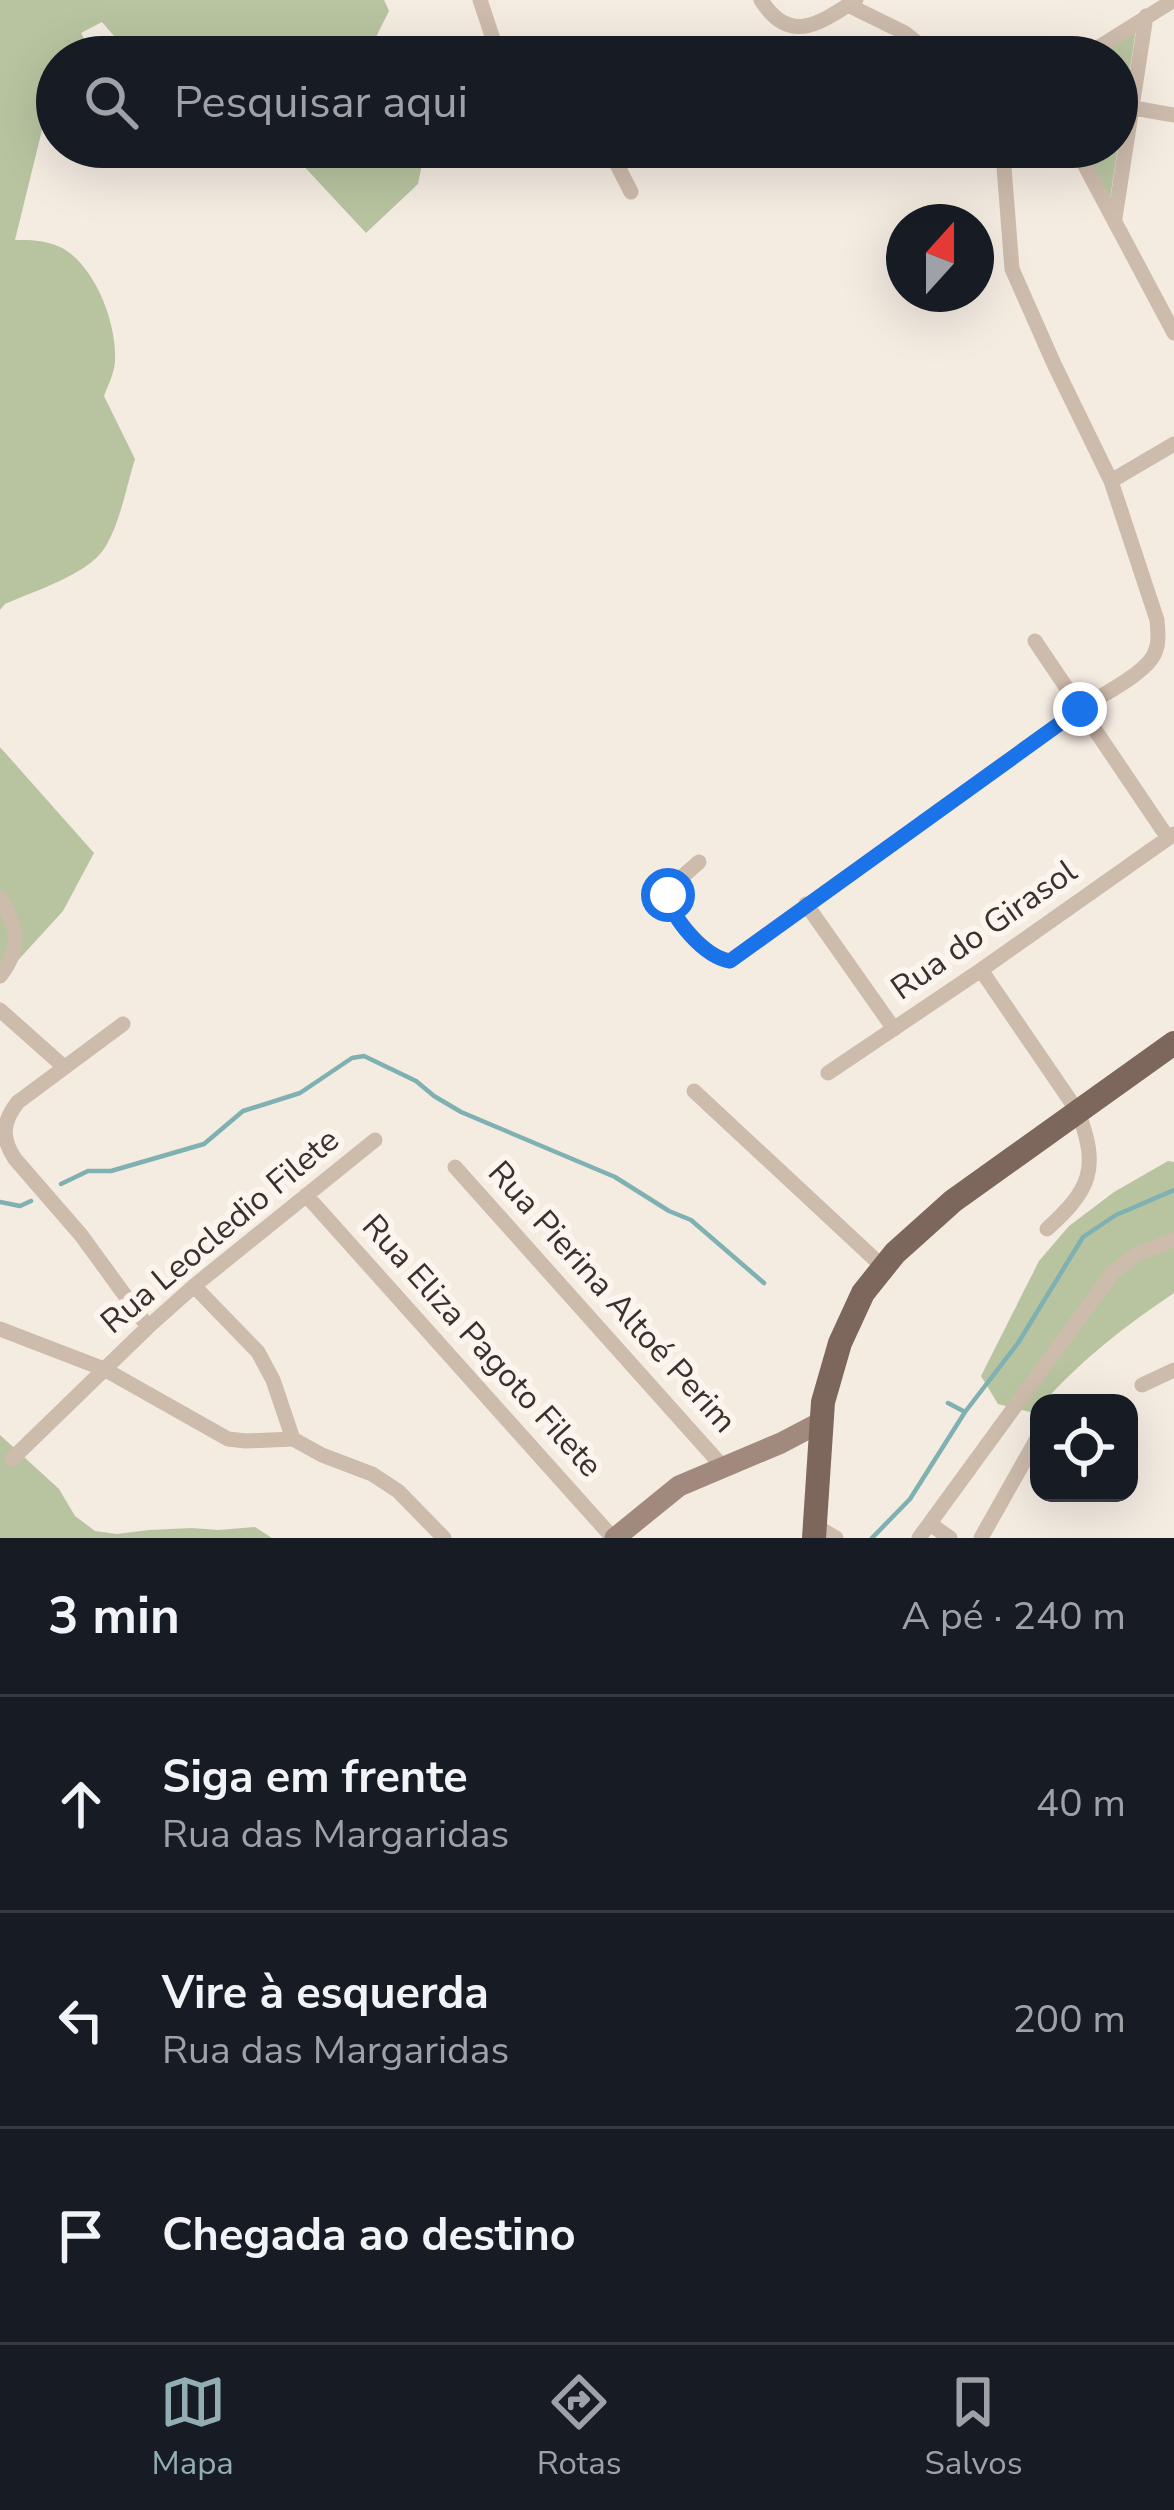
<!DOCTYPE html>
<html lang="pt">
<meta charset="utf-8">
<style>
:root{--surface:#171b24;--page:#242831;--text:#f1f3f6;--muted:#9ea1a6;--line:#363941;--accent:#92aeb2}
body{margin:0;font-family:"Nunito Sans",sans-serif;background:var(--page);color:var(--text)}
.controls{position:absolute;right:36px;bottom:36px;display:grid;overflow:hidden;border-radius:24px;box-shadow:0 12px 48px #0002}
.controls button{width:108px;height:108px;display:grid;place-items:center;padding:0;border:0;border-bottom:3px solid var(--line);background:var(--surface);color:var(--text);font:60px sans-serif}
.compass{position:absolute;left:886px;top:204px;width:108px;height:108px;border-radius:50%;background:var(--surface);box-shadow:0 12px 48px #0002;rotate:21deg}
.stop{position:absolute;width:36px;height:36px;margin:-27px;border:9px solid #1a73e8;border-radius:50%;background:#fff}
.stop.end{background:#1a73e8;border-color:#fff;box-shadow:0 3px 12px #0008}
.list{margin:0;padding:0;list-style:none}
h2{display:flex;justify-content:space-between;align-items:center;height:156px;margin:0;padding:0 48px;font-size:51px}
h2 small{font-size:39px;font-weight:400;color:var(--muted)}
.list li{display:grid;grid-template-columns:78px 1fr auto;gap:36px;align-items:center;box-sizing:border-box;height:216px;padding:0 48px;border-top:3px solid var(--line)}
.list b{display:block;font-size:45px;white-space:nowrap}
.list p{margin:0;font-size:39px;white-space:nowrap;color:var(--muted)}
.list em{font-size:39px;font-style:normal;color:var(--muted)}
.icon{flex:none;width:66px;height:66px;fill:none;stroke:currentColor;stroke-width:2;stroke-linecap:round;stroke-linejoin:round}
.map{position:relative;flex:none;width:1174px;height:1538px;overflow:hidden}
.search{position:absolute;background:var(--surface);box-shadow:0 12px 48px #0002;left:36px;right:36px;top:36px;height:132px;display:flex;align-items:center;gap:30px;box-sizing:border-box;padding:0 42px;border-radius:66px;color:var(--muted);font-size:45px}
.sheet{height:804px;background:var(--surface)}
nav{display:flex;justify-content:space-around;align-items:center;box-sizing:border-box;height:168px;border-top:3px solid var(--line);background:var(--surface);font-size:33px;color:var(--muted)}
nav a{display:grid;justify-items:center;gap:6px}
nav .on{color:var(--accent)}
.map>svg:first-child{display:block}
.green{fill:#b8c4a0}
.lines{fill:none;stroke-linecap:round;stroke-linejoin:round}
.stream{stroke:#7fb0b2;stroke-width:4.5}
.street{stroke:#cdbbac;stroke-width:15}
.secondary{stroke:#a18a7d;stroke-width:21}
.primary{stroke:#7d675c;stroke-width:24}
.route{stroke:#1a73e8;stroke-width:15}
.labels{text-anchor:middle;dominant-baseline:central;stroke-width:12;stroke-linejoin:round;paint-order:stroke}
.street-label{font-size:33px;fill:#3b302b;stroke:#fbf5ee}
</style>
<div class="map">
<svg width="1174" height="1538" viewBox="0 0 1174 1538">
<rect width="100%" height="100%" fill="#f4ebe1"/>
<!-- green -->
<path class="green" d="M0,0H384L389,11L368,53L357,57H132L102,22L81,33L94,57H57V124L42,130L15,240C31,240 45,240 60,247C95,264 117,324 115,360C115,372 108,385 104,396L135,459C126,488 120,524 104,549C88,574 32,592 5,604L0,610Z
M1136,29L1110,199L1081,147H1117V57H1093Z
M286,147H420L425,150L418,184L366,233Z
M0,747L94,853L63,911L0,980Z
M1168,1161L1174,1162V1293C1126,1325 1081,1360 1043,1403H1039L1034,1413L998,1404L981,1376L1039,1261L1069,1226L1114,1192Z
M0,1435L59,1489L75,1516L95,1531L117,1534L149,1530L192,1528L218,1530L255,1527L272,1538H0Z"/>
<g class="lines">
<!-- stream -->
<path class="stream" d="M61,1184L88,1171H111L204,1144L243,1111L300,1093L352,1058L364,1056L416,1081L434,1096L461,1112L615,1177L669,1211L691,1220L764,1283
M0,1202L20,1206L31,1201
M948,1403L965,1412
M872,1538L910,1499L965,1412L1018,1343L1083,1237L1116,1215L1174,1190"/>
<!-- street -->
<path class="street" d="M480,0L499,57
M761,0C790,46 820,23 856,0
M848,5L905,33L935,57
M1083,57L1174,0
M1134,108L1174,115
M608,147L631,192
M1075,147L1174,333
M1115,218L1146,16
M1111,481L1174,444
M1035,641L1168,838
M699,862L674,884L668,902C680,925 705,957 730,961L1080,709C1100,696 1139,677 1152,658C1160,646 1158,632 1157,620L1111,481L1054,364L1012,269L1004,167L999,147
M0,898C18,928 22,948 0,976
M806,904L894,1029
M981,970L1078,1112C1100,1169 1090,1190 1047,1229
M0,1010L63,1066
M123,1024L18,1102C2,1122 1,1138 15,1159L81,1235L148,1327
M828,1073L981,970L1174,834
M694,1091L883,1267
M455,1167L723,1467
M306,1195L613,1538
M194,1286L258,1352L273,1380L293,1439
M0,1329L104,1369L228,1439L246,1441L293,1439L322,1455L372,1474L398,1491L444,1538
M1142,1385L1174,1370
M12,1459L148,1327L194,1286L375,1140
M930,1524L950,1538
M814,1525L836,1538
M919,1538L1113,1272L1137,1254L1174,1240
M981,1538L1039,1435"/>
<!-- secondary -->
<path class="secondary" d="M615,1538L679,1486L781,1443L821,1422"/>
<!-- primary -->
<path class="primary" d="M814,1538L823,1402L840,1343L863,1293L895,1253L953,1201L1174,1043"/>
</g>
<g class="lines">
<!-- route -->
<path class="route" d="M668,895C672,920 705,957 730,961L1080,709"/>
</g>
<g class="labels">
<!-- street labels -->
<g class="street-label">
<text transform="translate(984 930) rotate(-35)">Rua do Girasol</text>
<text transform="translate(220 1231) rotate(-40)">Rua Leocledio Filete</text>
<text transform="translate(612 1297) rotate(48)">Rua Pierina Altoé Perim</text>
<text transform="translate(482 1346) rotate(48)">Rua Eliza Pagoto Filete</text>
</g>
</g>
</svg>
<div class="controls">
<button><svg class="icon" aria-label="locate" viewBox="0 0 24 24"><circle cx="12" cy="12" r="6"/><path d="M12 2v4M12 18v4M2 12h4M18 12h4"/></svg></button>
</div>
<svg class="compass" viewBox="-18 -18 36 36"><path d="M0-13l5 13h-10z" fill="#e53935"/><path d="M0 13l5-13h-10z" fill="#9ea1a6"/></svg>
<div class="stop" style="left:668px;top:895px"></div>
<div class="stop end" style="left:1080px;top:709px"></div>
<div class="search"><svg class="icon" aria-label="search" viewBox="0 0 24 24"><circle cx="10" cy="10" r="6"/><path d="M15 15l6 6"/></svg>Pesquisar aqui</div>
</div>
<section class="sheet">
<h2>3 min<small>A pé · 240 m</small></h2>
<ul class="list">
<li><svg class="icon" aria-label="ahead" viewBox="0 0 24 24"><path d="M12 20V5M6 11l6-6 6 6"/></svg><div><b>Siga em frente</b><p>Rua das Margaridas</p></div><em>40 m</em></li>
<li><svg class="icon" aria-label="left" viewBox="0 0 24 24"><path d="M17 20v-9H6M10 6l-5 5 5 5"/></svg><div><b>Vire à esquerda</b><p>Rua das Margaridas</p></div><em>200 m</em></li>
<li><svg class="icon" aria-label="arrive" viewBox="0 0 24 24"><path d="M6 21V4h12l-3 4 3 4H6"/></svg><div><b>Chegada ao destino</b></div></li>
</ul>
</section>
<nav>
<a class="on"><svg class="icon" aria-label="map" viewBox="0 0 24 24"><path d="M3 6l6-2 6 2 6-2v14l-6 2-6-2-6 2zM9 4v14M15 6v14"/></svg>Mapa</a>
<a><svg class="icon" aria-label="directions" viewBox="0 0 24 24"><path d="M12 3l9 9-9 9-9-9zM9 14v-3h6M13 9l2 2-2 2"/></svg>Rotas</a>
<a><svg class="icon" aria-label="saved" viewBox="0 0 24 24"><path d="M7 4h10v16l-5-4-5 4z"/></svg>Salvos</a>
</nav>
